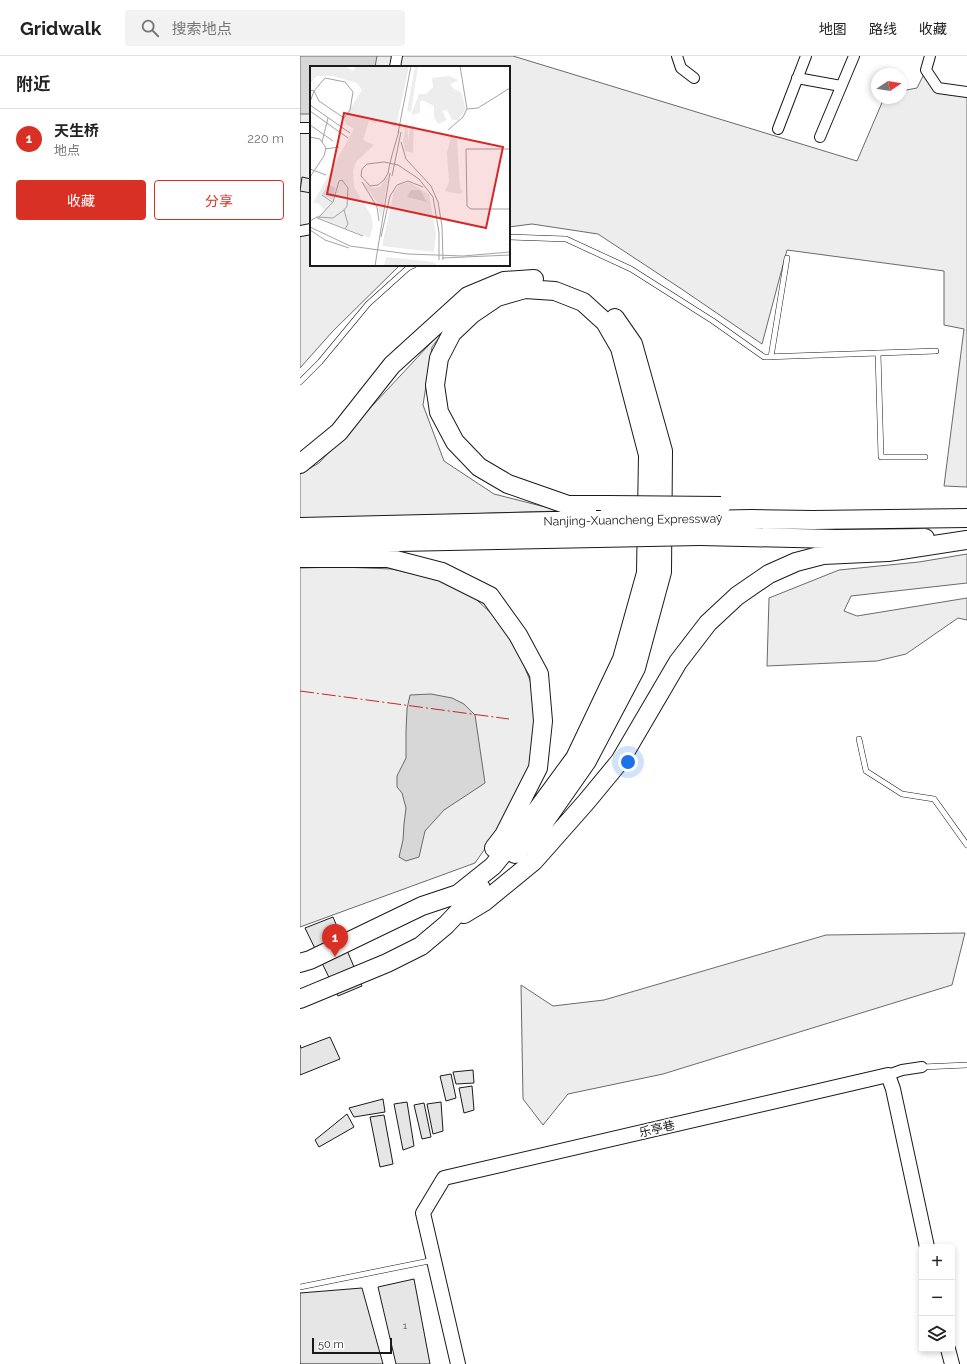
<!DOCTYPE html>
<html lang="zh">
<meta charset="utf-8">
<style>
:root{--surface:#fff;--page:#f2f2f2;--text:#222;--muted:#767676;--line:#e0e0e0;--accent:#d93025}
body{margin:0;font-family:Raleway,"Noto Sans SC",sans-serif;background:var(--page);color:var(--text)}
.controls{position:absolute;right:12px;bottom:12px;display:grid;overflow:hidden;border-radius:4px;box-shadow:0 2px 6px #0003}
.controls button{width:36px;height:36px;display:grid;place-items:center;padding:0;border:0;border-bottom:1px solid var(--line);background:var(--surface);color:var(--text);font:20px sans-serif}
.compass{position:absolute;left:571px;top:12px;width:36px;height:36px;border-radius:50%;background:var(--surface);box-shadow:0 2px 6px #0003;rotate:78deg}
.scale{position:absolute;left:12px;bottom:10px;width:80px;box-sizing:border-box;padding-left:4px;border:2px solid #1a1a1a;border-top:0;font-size:11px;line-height:14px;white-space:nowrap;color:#1a1a1a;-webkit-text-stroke:3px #fff;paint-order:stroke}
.you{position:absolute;left:328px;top:706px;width:14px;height:14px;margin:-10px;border:3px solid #fff;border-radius:50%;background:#1a73e8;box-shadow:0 0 0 6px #1a73e833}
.badge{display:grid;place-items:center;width:26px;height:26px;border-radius:50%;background:var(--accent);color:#fff;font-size:13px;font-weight:700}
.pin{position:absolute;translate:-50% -33px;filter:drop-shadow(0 1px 2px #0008)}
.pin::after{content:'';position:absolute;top:21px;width:14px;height:12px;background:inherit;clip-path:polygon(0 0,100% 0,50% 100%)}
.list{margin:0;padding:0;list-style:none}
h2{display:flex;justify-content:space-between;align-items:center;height:52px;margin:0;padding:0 16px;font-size:17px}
h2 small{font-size:13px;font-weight:400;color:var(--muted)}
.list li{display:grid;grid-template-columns:26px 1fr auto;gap:12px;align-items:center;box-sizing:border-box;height:60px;padding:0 16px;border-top:1px solid var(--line)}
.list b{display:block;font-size:15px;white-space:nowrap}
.list p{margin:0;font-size:13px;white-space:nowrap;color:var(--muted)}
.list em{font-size:13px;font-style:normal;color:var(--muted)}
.actions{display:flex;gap:8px;padding:12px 16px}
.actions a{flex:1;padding:9px 0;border:1px solid var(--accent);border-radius:4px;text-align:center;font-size:14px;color:var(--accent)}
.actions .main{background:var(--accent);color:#fff}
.icon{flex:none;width:22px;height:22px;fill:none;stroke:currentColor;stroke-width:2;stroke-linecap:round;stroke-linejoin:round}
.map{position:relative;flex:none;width:667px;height:1308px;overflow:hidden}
header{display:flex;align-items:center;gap:24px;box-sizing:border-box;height:56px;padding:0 20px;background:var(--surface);border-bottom:1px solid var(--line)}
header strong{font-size:19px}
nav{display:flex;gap:22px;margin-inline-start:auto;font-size:14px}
.search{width:280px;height:36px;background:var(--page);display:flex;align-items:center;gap:10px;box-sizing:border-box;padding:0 14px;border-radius:4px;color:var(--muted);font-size:15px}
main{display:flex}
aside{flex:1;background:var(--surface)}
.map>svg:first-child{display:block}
.green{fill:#ededed;stroke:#6a6a6a}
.water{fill:#d7d7d7;stroke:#6a6a6a}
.building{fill:#e6e6e6;stroke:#1a1a1a}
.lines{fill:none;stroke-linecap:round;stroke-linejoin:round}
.lane-casing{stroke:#1a1a1a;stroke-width:6}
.street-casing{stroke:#1a1a1a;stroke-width:12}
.secondary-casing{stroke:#1a1a1a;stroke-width:16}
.highway-casing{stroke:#1a1a1a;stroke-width:20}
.lane{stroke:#fff;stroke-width:5}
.street{stroke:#fff;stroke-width:10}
.secondary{stroke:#fff;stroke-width:14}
.highway{stroke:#fff;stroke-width:18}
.highway-bridge-casing{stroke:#1a1a1a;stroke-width:20;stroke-linecap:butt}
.highway-bridge{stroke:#fff;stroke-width:18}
.power{stroke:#c62828;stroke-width:1;stroke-dasharray:14 3 2 3;stroke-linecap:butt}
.labels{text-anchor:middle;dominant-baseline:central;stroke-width:3;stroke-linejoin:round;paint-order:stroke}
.number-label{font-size:10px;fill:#4d4d4d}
.street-label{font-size:12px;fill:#1a1a1a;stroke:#fff}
.inset-road{fill:none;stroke:#a3a3a3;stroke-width:1}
.view{fill:#d62828;fill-opacity:0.15;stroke:#d62828;stroke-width:2}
.inset-edge{fill:none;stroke:#1a1a1a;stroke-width:2}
</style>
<header>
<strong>Gridwalk</strong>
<div class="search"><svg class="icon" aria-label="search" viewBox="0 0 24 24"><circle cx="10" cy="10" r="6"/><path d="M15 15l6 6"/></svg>搜索地点</div>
<nav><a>地图</a><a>路线</a><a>收藏</a></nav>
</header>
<main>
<aside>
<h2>附近<small></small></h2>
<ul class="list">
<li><span class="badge">1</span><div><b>天生桥</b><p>地点</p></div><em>220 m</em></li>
</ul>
<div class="actions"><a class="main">收藏</a><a>分享</a></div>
</aside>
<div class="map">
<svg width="667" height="1308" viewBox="0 0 667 1308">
<rect width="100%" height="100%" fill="#fff"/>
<!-- green -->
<path class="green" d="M0,0H213L557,105L584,42H601V35L617,32L626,14L638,32L667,41V431L644,430L664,273L644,269V215L487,194L462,288L383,234L298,178L232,168L209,171V11H11V209H100L33,275L0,312Z
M155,261L132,291L123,349L144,405L194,438L261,455L0,463V418L19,407Z
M667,498V527L551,540L544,555L557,560L667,542V564L658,562L606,598L577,605L467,610L469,542L539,514L619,506Z
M41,511L92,513L136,523L165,533L193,559L215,587L231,627L236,667L228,719L205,764L175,807L0,871V512Z
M665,877L652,929L363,1018L268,1038L243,1069L223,1043L221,929L253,950L304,944L526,879Z"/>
<!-- water -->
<path class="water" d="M0,0H77L75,11H11V58H0Z
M131,638L152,642L164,648L175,659L185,727L144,754L125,775L119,801L106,805L99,801L103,784L104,768L106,752L102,737L97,731V720L106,702V675L107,653L110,639Z"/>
<!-- building -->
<path class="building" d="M2,121L11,123V137L0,135Z
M33,861L62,930L38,940L5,872Z
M30,981L40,1003L0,1019V989L1,992Z
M173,1014L174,1027L156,1028L153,1016Z
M151,1018L156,1042L146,1045L140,1020Z
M172,1030L174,1054L164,1057L159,1032Z
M83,1043L85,1056L54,1061L49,1052Z
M107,1046L114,1090L103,1094L94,1048Z
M141,1046L143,1075L133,1078L127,1048Z
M124,1047L131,1081L122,1083L114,1049Z
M47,1058L54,1071L19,1091L15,1084Z
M84,1059L93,1108L80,1111L70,1061Z
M114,1223L130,1308H96L78,1231Z
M62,1232L83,1308H0V1237Z"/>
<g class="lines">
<defs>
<path id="lane" d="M209,181L266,183L331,213L413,265L464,301L636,295
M578,297L581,401H625
M471,301L487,202
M0,326L20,306L68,248L108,212L114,209
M559,683L566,715L602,738L634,743L667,789
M622,1011L667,1009
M0,1231L134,1204"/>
<path id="street" d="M377,0L381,12L394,22
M630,0L626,14L638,32L667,36
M95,11L97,0
M497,22L541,30
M0,72H11
M478,73L506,0
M520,81L554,0
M0,175L11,173
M588,1019L602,1014L622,1011"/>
<path id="secondary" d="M648,1293L652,1308
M158,1308L123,1157L144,1122L588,1019L593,1033L627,1191"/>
<path id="highway" d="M0,408L39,376L92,309L168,240L204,225L234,223
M401,464L451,463L513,464L667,462
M0,471L296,464
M400,480L536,483L625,482
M0,488L297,482
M0,502H88L142,516L190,540L218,579L239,618L243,665L238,712L204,779L194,792
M215,798L236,778L287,705L336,612L362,516L363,395L333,288L315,262
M164,858L184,846L234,805L287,745L320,705L378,606L408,567L437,540L469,518L496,506L523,499L588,496L667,484
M0,907L10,904L122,850L158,838L193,810L220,777L275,702L322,603L346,517L348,399L320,292L305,266L283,246L255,235L225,233L197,241L172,258L152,277L139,302L135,329L139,356L155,386L179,411L208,428L268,449H308
M0,943L87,907L121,890L146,869L181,832"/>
</defs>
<!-- lane casing -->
<use href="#lane" class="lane-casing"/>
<!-- street casing -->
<use href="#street" class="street-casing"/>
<!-- secondary casing -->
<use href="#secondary" class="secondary-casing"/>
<!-- highway casing -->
<use href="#highway" class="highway-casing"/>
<!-- lane -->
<use href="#lane" class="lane"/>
<!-- street -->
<use href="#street" class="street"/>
<!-- secondary -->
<use href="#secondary" class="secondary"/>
<!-- highway -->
<use href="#highway" class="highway"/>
<defs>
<path id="highway-bridge" d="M308,449L421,450
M296,464H401
M297,482L400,480"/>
</defs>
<!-- highway-bridge casing -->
<use href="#highway-bridge" class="highway-bridge-casing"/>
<!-- highway-bridge -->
<use href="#highway-bridge" class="highway-bridge"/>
<!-- power -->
<path class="power" d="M0,635L209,663"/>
</g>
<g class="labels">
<!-- number labels -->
<g class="number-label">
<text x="105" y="1269">1</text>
</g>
<!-- street labels -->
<g class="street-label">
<text transform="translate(333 464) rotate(-1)">Nanjing-Xuancheng Expressway</text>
<text transform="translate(357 1073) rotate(-13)">乐亭巷</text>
</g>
</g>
<!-- overview -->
<g transform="translate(10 10)">
<rect width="200" height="200" fill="#fff"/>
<path d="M4,0H35L43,5L46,0H99L86,61L67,54L66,57L59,55L53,74L64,79L46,96L43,104L44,121L61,149L63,160L60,172L6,151L15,145L8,137H3L44,63L36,58L34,52L52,24L47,17L23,10H7L0,17V2ZM105,0H108L101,46L97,45ZM139,10L149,14L140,18L144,23L151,26L156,44L148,54H142L137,44L132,45L137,54L128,58L124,51V40L112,34L110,36V47L101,49L109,28H116L123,21L122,12ZM97,50L98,76L100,60L104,58L103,87L95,85L93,76ZM141,70L147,73L150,122L153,126L149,128L135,125L139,116L137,87ZM79,108L71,153L67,136L52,116L62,122L70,121ZM99,116L119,128L126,168L124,186L72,180L84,125L90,119ZM76,191L124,196L127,200H74Z" fill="#ededed"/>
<path d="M18,118L25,122L23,134L12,128ZM101,124H110L117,136L97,131Z" fill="#d7d7d7"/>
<path class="inset-road" d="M150,0L157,43M0,24L4,25L9,35L34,52L40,44L43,26L35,16L15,12L4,25L0,36M0,39L40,67M0,45L38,72M0,59L23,75M138,64L153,51L157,43L168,42L200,22M89,65L82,89L79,102L78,107L74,114L68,119L60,120L51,110L52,103L57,98L74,96L88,99L109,113L123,131L129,167V194M88,67L101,0M0,71L10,73L16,82L14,90L0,111M12,76L18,52M91,76L96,93L121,120L128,136L132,160L133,194M15,83L29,81M200,83H156L157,140L161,143H200M0,103L16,109M82,110L91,66M52,116L67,141L69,155M12,129L22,136M34,144L38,158L35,163M7,152L53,170M0,155L7,151L23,152L34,144L37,140L38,122L32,114L29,115L23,136L9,151M0,161L40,180L98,188L153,190L200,186M0,164L15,174L39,182M71,171L80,130L87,119L98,115L113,121M132,192L200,189M65,200L80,107"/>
<path class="view" d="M34,47L193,81L176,162L17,128Z"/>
<rect width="200" height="200" class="inset-edge"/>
</g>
</svg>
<div class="controls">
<button>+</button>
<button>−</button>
<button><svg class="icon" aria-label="layers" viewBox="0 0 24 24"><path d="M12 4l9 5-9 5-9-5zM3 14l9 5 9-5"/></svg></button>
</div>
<svg class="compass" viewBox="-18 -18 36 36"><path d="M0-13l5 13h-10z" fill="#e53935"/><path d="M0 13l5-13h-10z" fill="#767676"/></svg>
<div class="scale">50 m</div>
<div class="you"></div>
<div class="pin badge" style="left:35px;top:901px">1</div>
</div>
</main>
